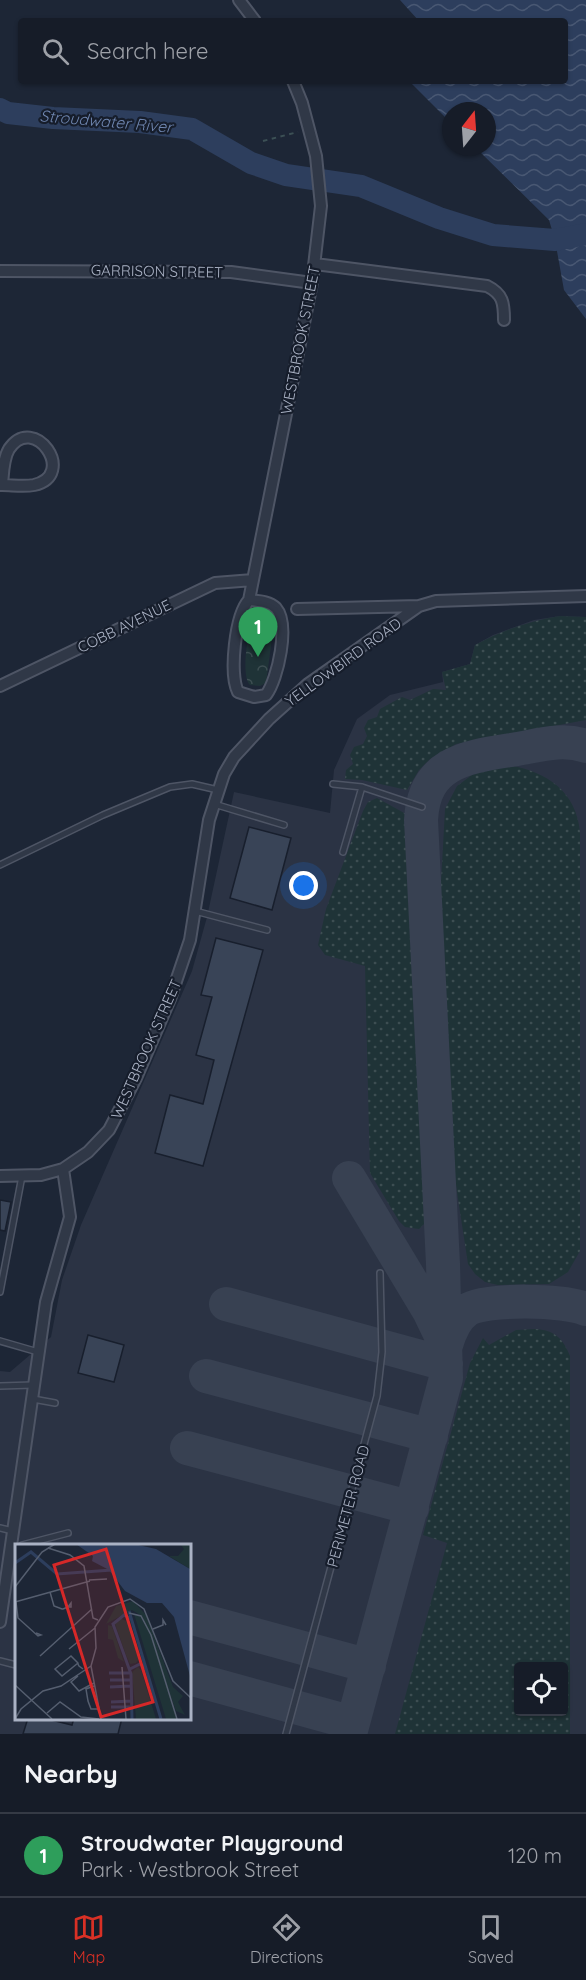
<!DOCTYPE html>
<meta charset="utf-8">
<style>
:root{--surface:#161c28;--page:#1f2530;--text:#f1f3f6;--muted:#9ea1a8;--line:#353a45;--accent:#d93025}
body{margin:0;font-family:Quicksand,sans-serif;background:var(--page);color:var(--text)}
.controls{position:absolute;right:18px;bottom:18px;display:grid;overflow:hidden;border-radius:6px;box-shadow:0 2px 4px #0004}
.controls button{width:54px;height:54px;display:grid;place-items:center;padding:0;border:0;border-bottom:2px solid var(--line);background:var(--surface);color:var(--text);font:30px sans-serif}
.compass{position:absolute;left:442px;top:102px;width:54px;height:54px;border-radius:50%;background:var(--surface);box-shadow:0 2px 4px #0004;rotate:17deg}
.you{position:absolute;left:304px;top:886px;width:21px;height:21px;margin:-15px;border:4px solid #fff;border-radius:50%;background:#1a73e8;box-shadow:0 0 0 9px #1a73e833}
.badge{display:grid;place-items:center;width:39px;height:39px;border-radius:50%;background:var(--accent);color:#fff;font-size:20px;font-weight:700}
.pin{position:absolute;translate:-50% -50px;filter:drop-shadow(0 2px 3px #0008)}
.pin::after{content:'';position:absolute;top:32px;width:21px;height:18px;background:inherit;clip-path:polygon(0 0,100% 0,50% 100%)}
.list{margin:0;padding:0;list-style:none}
h2{display:flex;justify-content:space-between;align-items:center;height:78px;margin:0;padding:0 24px;font-size:26px}
h2 small{font-size:20px;font-weight:400;color:var(--muted)}
.list li{display:grid;grid-template-columns:39px 1fr auto;gap:18px;align-items:center;box-sizing:border-box;height:84px;padding:0 24px;border-top:2px solid var(--line)}
.list b{display:block;font-size:22px;white-space:nowrap}
.list p{margin:0;font-size:20px;white-space:nowrap;color:var(--muted)}
.list em{font-size:20px;font-style:normal;color:var(--muted)}
.icon{flex:none;width:33px;height:33px;fill:none;stroke:currentColor;stroke-width:2;stroke-linecap:round;stroke-linejoin:round}
.map{position:relative;flex:none;width:586px;height:1734px;overflow:hidden}
.search{position:absolute;background:var(--surface);box-shadow:0 2px 4px #0004;left:18px;right:18px;top:18px;height:66px;display:flex;align-items:center;gap:15px;box-sizing:border-box;padding:0 21px;border-radius:6px;color:var(--muted);font-size:22px}
.sheet{height:162px;background:var(--surface)}
nav{display:flex;justify-content:space-around;align-items:center;box-sizing:border-box;height:84px;border-top:2px solid var(--line);background:var(--surface);font-size:16px;color:var(--muted)}
nav a{display:grid;justify-items:center;gap:3px}
nav .on{color:var(--accent)}
.map>svg:first-child{display:block}
.airport{fill:#2b3344;fill-rule:evenodd}
.grass{fill:url(#grass-dots);fill-rule:evenodd}
.park{fill:url(#park-crowns)}
.water{fill:url(#water-waves)}
.lines{fill:none;stroke-linecap:round;stroke-linejoin:round}
.river{stroke:#2d3e5d;stroke-width:22}
.taxiway{stroke:#384152;stroke-width:34}
.building{fill:#394457;stroke:#181f2d;stroke-width:1.5}
.service-casing{stroke:#4e5565;stroke-width:8}
.minor-casing{stroke:#4e5565;stroke-width:14}
.path{stroke:#3c5055;stroke-width:2;stroke-dasharray:4.5 4.5;stroke-linecap:butt}
.service{stroke:#303847;stroke-width:5}
.minor{stroke:#303847;stroke-width:10}
.labels{text-anchor:middle;dominant-baseline:central;stroke-width:4.5;stroke-linejoin:round;paint-order:stroke}
.street-label{font-size:15px;fill:#aab2c4;stroke:#161d2b}
.water-label{font-size:16px;font-style:italic;fill:#6f86b0;stroke:#161d2b}
.inset-river{fill:none;stroke:#2d3e5d;stroke-width:3}
.inset-road{fill:none;stroke:#555e6f;stroke-width:1.5}
.view{fill:#d62828;fill-opacity:0.15;stroke:#d62828;stroke-width:3}
.inset-edge{fill:none;stroke:#aab2c4;stroke-width:3}
</style>
<div class="map">
<svg width="586" height="1734" viewBox="0 0 586 1734">
<defs>
<pattern id="grass-dots" width="8" height="8" patternUnits="userSpaceOnUse" patternTransform="scale(1.5)"><rect width="8" height="8" fill="#1f3337"/><path d="M2 2h.1M6 6h.1" fill="none" stroke="#3d4e52" stroke-width="1.8" stroke-linecap="round"/></pattern>
<pattern id="park-crowns" width="20" height="18" patternUnits="userSpaceOnUse" patternTransform="scale(1.5)"><rect width="20" height="18" fill="#1f3337"/><path d="M2 6a3 3 0 1 1 6 0M12 15a3 3 0 1 1 6 0" fill="none" stroke="#3d4e52"/></pattern>
<pattern id="water-waves" width="16" height="10" patternUnits="userSpaceOnUse" patternTransform="scale(1.5)"><rect width="16" height="10" fill="#2d3e5d"/><path d="M0 5q4-4 8 0t8 0" fill="none" stroke="#495873"/></pattern>
</defs>
<rect width="100%" height="100%" fill="#1d2636"/>
<!-- airport -->
<path class="airport" d="M560,616L586,617V1734H0V1371L10,1372L51,1337L62,1280L81,1225L192,971L207,917L234,792L330,813L334,770L357,719L390,695L443,682L442,672L470,664L475,645L493,635L534,620ZM16,1545H189V1718H16ZM518,1666H564V1712H518Z"/>
<!-- grass -->
<path class="grass" d="M560,616L586,617V720L456,744L430,759L419,770L407,790L362,780L345,779L346,770L353,764L350,755L354,747L363,744L367,736L364,728L368,720L377,717L380,709L402,697L410,700L433,689L446,690L442,672L470,664L475,645C503,630 529,621 560,616Z
M509,765C547,772 576,791 580,832V1251L568,1272L549,1284L498,1285L485,1282L475,1274L468,1264L458,1199L453,1164L440,901L445,809L457,786L476,772Z
M377,798L406,814L426,1208L424,1224L419,1229L405,1227L399,1221L370,1173L365,966L325,955L318,945L326,909L363,811L368,802Z
M535,1329C554,1330 563,1338 570,1356V1734H395L447,1543L423,1535L470,1363L483,1338L489,1345L516,1330ZM518,1666H564V1712H518Z"/>
<!-- park -->
<path class="park" d="M258,613L270,615L274,623L266,683L260,686L250,685C240,676 248,621 258,613Z"/>
<!-- water -->
<path class="water" d="M400,0H586V319L564,290L555,240L549,220L475,147H487V111H451V123L409,81H565V21H419Z"/>
<g class="lines">
<!-- river -->
<path class="river" d="M0,109L8,113L53,118L140,122L192,129L251,163L286,175L361,186L439,218L493,235L555,240L586,234"/>
<!-- taxiway -->
<path class="taxiway" d="M349,1178L429,1311L441,1336
M226,1304L446,1364
M446,1345C450,1331 455,1318 467,1310C487,1298 565,1300 586,1309
M206,1376L431,1436
M187,1448L412,1508
M189,1617L369,1666
M189,1678L353,1723
M350,1734L446,1378L443,1264L421,820C424,760 469,757 517,749C540,745 563,738 586,746"/>
</g>
<!-- building -->
<path class="building" d="M249,827L291,838L272,910L230,898Z
M216,938L263,950L203,1166L155,1153L170,1095L203,1104L214,1060L196,1055L212,997L201,995Z
M0,1200L11,1202L5,1231L0,1230Z
M88,1335L124,1345L114,1382L78,1373Z
M28,1718H43L72,1725L74,1718H122L118,1734H23Z"/>
<g class="lines">
<defs>
<path id="service" d="M333,784L362,787L422,807
M214,804L284,825
M343,852L362,787
M0,865L103,815L170,787L192,784L218,790
M195,911L267,930
M0,1292L22,1176
M0,1341L38,1352
M0,1386L33,1385
M33,1399L55,1403
M0,1528L13,1531
M22,1545L68,1533
M0,1661L16,1665
M286,1734L377,1396L382,1352L380,1273"/>
<path id="minor" d="M239,0L255,21
M315,264L487,286C503,294 504,303 504,320
M0,271L231,272L312,283
M0,485H2C12,485 24,487 34,485C78,475 34,412 9,449C3,459 3,474 2,485
M249,600C258,601 269,601 276,608C290,624 278,679 266,695L254,697L238,692C229,674 235,615 249,600L312,283L321,206L316,156L302,103L293,81
M297,609L419,606
M0,686L215,583L253,580
M0,1176L41,1175L63,1169L88,1152L109,1130L136,1078L170,999L190,940L209,820L224,774L234,757L269,719L308,684L419,606L436,601L586,596
M0,1622L46,1302L70,1217L63,1169"/>
</defs>
<!-- service casing -->
<use href="#service" class="service-casing"/>
<!-- minor casing -->
<use href="#minor" class="minor-casing"/>
<!-- path -->
<path class="path" d="M263,141L298,132"/>
<!-- service -->
<use href="#service" class="service"/>
<!-- minor -->
<use href="#minor" class="minor"/>
</g>
<g class="labels">
<!-- street labels -->
<g class="street-label">
<text transform="translate(157 271) rotate(1)">GARRISON STREET</text>
<text transform="translate(300 340) rotate(-79)">WESTBROOK STREET</text>
<text transform="translate(124 626) rotate(-26)">COBB AVENUE</text>
<text transform="translate(343 662) rotate(-36)">YELLOWBIRD ROAD</text>
<text transform="translate(146 1049) rotate(-66)">WESTBROOK STREET</text>
<text transform="translate(348 1506) rotate(-75)">PERIMETER ROAD</text>
</g>
<!-- water labels -->
<g class="water-label">
<text transform="translate(106 121) rotate(5)">Stroudwater River</text>
</g>
</g>
<!-- overview -->
<g transform="translate(15 1544)">
<rect width="176" height="176" fill="#1d2636"/>
<path d="M118,57L131,71L158,143L168,152L163,158L170,171L161,167L127,72L117,66L91,80L101,62ZM119,70L126,73L138,98L162,175H151ZM105,74L113,78L124,115L121,119L115,120L111,111L100,80ZM93,81L97,82L109,118L103,114L98,96L93,95ZM123,123L126,126L141,175H121L117,128Z" fill="#1f3337"/>
<path d="M165,0H175V25L154,12H163L169,5Z" fill="#1f3337"/>
<path d="M61,0H119L141,5L175,25V132L159,73L147,59H132L110,47L94,26L77,17L78,12Z" fill="#2d3e5d"/>
<path class="inset-river" d="M0,19L16,8L42,30L97,26M114,67L146,175M116,75L109,71L98,80L116,130L117,175M115,125L125,120L131,124M94,129H115M95,136H116M95,143L116,142M96,158L117,157M96,163H117"/>
<path class="inset-road" d="M33,4L55,11L69,22L78,74L83,76M74,36L92,35M0,43L27,8L40,0M35,48L39,62L47,65H48L53,63H56V59L53,63M0,58L75,37M1,58L3,74L23,92L26,91L21,89M114,69L126,72L136,91L162,175M138,85L148,81V76L151,81M54,105L80,84M25,112L77,65M63,119L47,132L40,125L56,112L63,119V120L64,122L68,125M107,123L111,175M63,132L56,138L64,147L79,139M0,141L37,175M79,142L71,145L73,157L76,165H83M32,169L45,158L66,173L84,175M0,175L6,165L28,147L46,142L76,122M86,175L76,122L81,104L80,83L93,63L115,55L129,65L158,137L176,154"/>
<path class="view" d="M91,5L138,158L86,173L39,21Z"/>
<rect width="176" height="176" class="inset-edge"/>
</g>
</svg>
<div class="controls">
<button><svg class="icon" aria-label="locate" viewBox="0 0 24 24"><circle cx="12" cy="12" r="6"/><path d="M12 2v4M12 18v4M2 12h4M18 12h4"/></svg></button>
</div>
<svg class="compass" viewBox="-18 -18 36 36"><path d="M0-13l5 13h-10z" fill="#e53935"/><path d="M0 13l5-13h-10z" fill="#9ea1a8"/></svg>
<div class="you"></div>
<div class="pin badge" style="left:258px;top:657px;background:#2e9e5b">1</div>
<div class="search"><svg class="icon" aria-label="search" viewBox="0 0 24 24"><circle cx="10" cy="10" r="6"/><path d="M15 15l6 6"/></svg>Search here</div>
</div>
<section class="sheet">
<h2>Nearby<small></small></h2>
<ul class="list">
<li><span class="badge" style="background:#2e9e5b">1</span><div><b>Stroudwater Playground</b><p>Park · Westbrook Street</p></div><em>120 m</em></li>
</ul>
</section>
<nav>
<a class="on"><svg class="icon" aria-label="map" viewBox="0 0 24 24"><path d="M3 6l6-2 6 2 6-2v14l-6 2-6-2-6 2zM9 4v14M15 6v14"/></svg>Map</a>
<a><svg class="icon" aria-label="directions" viewBox="0 0 24 24"><path d="M12 3l9 9-9 9-9-9zM9 14v-3h6M13 9l2 2-2 2"/></svg>Directions</a>
<a><svg class="icon" aria-label="saved" viewBox="0 0 24 24"><path d="M7 4h10v16l-5-4-5 4z"/></svg>Saved</a>
</nav>
